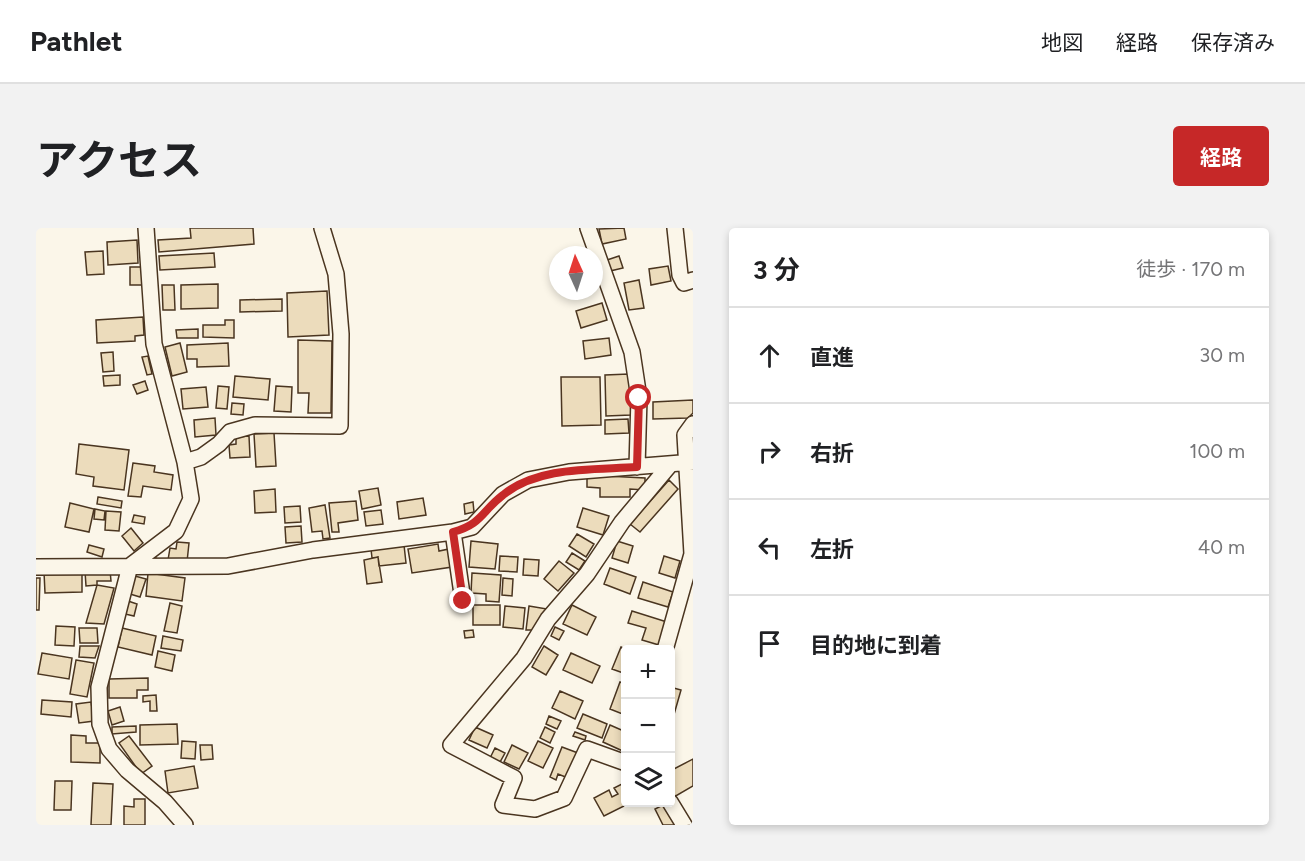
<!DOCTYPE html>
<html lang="ja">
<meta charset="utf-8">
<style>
:root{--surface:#fff;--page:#f2f2f2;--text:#202124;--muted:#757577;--line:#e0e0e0;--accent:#c62828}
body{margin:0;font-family:Figtree,"Noto Sans JP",sans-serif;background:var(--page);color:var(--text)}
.controls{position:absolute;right:18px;bottom:18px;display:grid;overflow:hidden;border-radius:6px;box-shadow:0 3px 9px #0003}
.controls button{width:54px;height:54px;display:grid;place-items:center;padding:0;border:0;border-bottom:2px solid var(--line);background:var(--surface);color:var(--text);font:30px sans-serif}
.compass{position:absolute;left:513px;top:18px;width:54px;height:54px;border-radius:50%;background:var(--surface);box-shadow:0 3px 9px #0003;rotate:357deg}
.stop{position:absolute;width:18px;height:18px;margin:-14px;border:4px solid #c62828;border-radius:50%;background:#fff}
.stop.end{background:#c62828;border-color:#fff;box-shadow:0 2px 6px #0008}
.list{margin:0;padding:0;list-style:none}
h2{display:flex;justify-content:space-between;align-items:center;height:78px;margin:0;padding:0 24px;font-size:26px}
h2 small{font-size:20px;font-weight:400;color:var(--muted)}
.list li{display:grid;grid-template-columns:39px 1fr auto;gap:18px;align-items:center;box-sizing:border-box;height:96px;padding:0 24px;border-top:2px solid var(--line)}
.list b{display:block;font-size:22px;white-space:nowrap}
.list em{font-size:20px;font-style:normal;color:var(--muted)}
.icon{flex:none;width:33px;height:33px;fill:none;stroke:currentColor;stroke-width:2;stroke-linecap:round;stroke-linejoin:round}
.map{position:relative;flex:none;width:657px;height:597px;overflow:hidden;border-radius:6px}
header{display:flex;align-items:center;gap:36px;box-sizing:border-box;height:84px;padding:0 30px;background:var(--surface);border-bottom:2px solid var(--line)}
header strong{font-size:28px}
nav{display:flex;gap:33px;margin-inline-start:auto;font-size:21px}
.intro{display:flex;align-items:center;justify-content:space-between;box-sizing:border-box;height:144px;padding:0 36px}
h1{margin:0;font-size:42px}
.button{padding:15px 27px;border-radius:6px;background:var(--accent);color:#fff;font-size:21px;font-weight:700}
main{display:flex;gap:36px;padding:0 36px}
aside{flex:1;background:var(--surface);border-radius:6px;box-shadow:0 3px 9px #0003}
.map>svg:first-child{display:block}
.building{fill:#ecdcbc;stroke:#4a3520;stroke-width:1.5}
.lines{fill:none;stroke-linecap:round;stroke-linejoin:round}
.minor-casing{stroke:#4a3520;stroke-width:18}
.minor{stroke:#fbf6e9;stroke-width:15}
.route{stroke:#c62828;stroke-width:8}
</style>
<header>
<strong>Pathlet</strong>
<nav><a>地図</a><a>経路</a><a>保存済み</a></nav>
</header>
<div class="intro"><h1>アクセス</h1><a class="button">経路</a></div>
<main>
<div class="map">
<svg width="657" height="597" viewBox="0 0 657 597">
<rect width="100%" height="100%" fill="#fbf6e9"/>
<!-- building -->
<path class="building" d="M154,0H217L218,16L123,24L122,12L155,10Z
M588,0L590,11L566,16L563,1Z
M101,12L102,35L72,37L71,14Z
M67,23L68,46L51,47L49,24Z
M178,25L179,39L124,42L123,28Z
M583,28L587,40L574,43L571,32Z
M632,38L635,53L615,57L613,41Z
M94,39H106L107,57H94Z
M603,52L608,80L593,82L588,55Z
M182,56V80L145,81V57Z
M126,57H138L139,82H127Z
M291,63L293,107L252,109L251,65Z
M246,71V83L204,84V72Z
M566,75L571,92L545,100L540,83Z
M107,89L108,107L99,108V113L61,115L60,92Z
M189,92H198V110L167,109V97H189Z
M162,101V110H141L140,102Z
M573,110L575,127L549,131L547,113Z
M262,112L296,113L295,185H272L273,165H262Z
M144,115L151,144L136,148L129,119Z
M192,115L193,138L161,139V131H151V117Z
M77,124L78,143L67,144L65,125Z
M112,128L116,146L111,147L106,129Z
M593,146L595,187L570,188L569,147Z
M84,147V157L68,158L67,148Z
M199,148L234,151L232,172L197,169Z
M525,149H564L565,197L526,198Z
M109,153L112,162L101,166L97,157Z
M182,158L193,159L191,181L180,180Z
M240,158L256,159L255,184L238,183Z
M170,159L172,179L147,181L145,161Z
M657,172V185L652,190L617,191V174Z
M196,175L208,176L207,187L195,186Z
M179,190L180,207L159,209L158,192Z
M592,191L593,205L569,206V192Z
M238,205L240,238L220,239L218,206Z
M213,208L214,229L194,230L193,217L200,216V209Z
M43,216L93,222L88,262L57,258L58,249L40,246Z
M97,235L119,238L118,244L137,247L135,262L107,258L105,269L92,268Z
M551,247L609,250V262L594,261V269H564V260L551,259Z
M633,252L642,261L604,304L594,296Z
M342,260L345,277L326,281L323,263Z
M239,261L240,284L219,285L218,263Z
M62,269L86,273L85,280L61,276Z
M387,270L390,287L363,291L361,274Z
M320,273L322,292L302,295L303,304H296L293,275Z
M437,274L438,284L429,286L428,276Z
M34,275L58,281L53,304L29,299Z
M289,277L294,310L287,311L286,303L276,304L273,280Z
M264,278L265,294L249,295L248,279Z
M547,280L573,288L567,307L541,299Z
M59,281L69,283L68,292L58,291Z
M345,282L347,296L330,298L328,284Z
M70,283L85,284L83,303L69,302Z
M98,287L109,289L108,296L96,294Z
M265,298L266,314L250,315L249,299Z
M95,300L107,315L98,323L86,308Z
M541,306L558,316L550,329L533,318Z
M435,313L462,316L459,341L433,339Z
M581,313L597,318L592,335L576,330Z
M141,314L153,315L151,334L132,332L134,320L140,321Z
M402,316L403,323L413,321L416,339L376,345L372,321Z
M53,317L68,321L66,329L51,324Z
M368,317L370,335L343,338L342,329L336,330L335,321Z
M536,325L549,333L543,342L530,334Z
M464,328L482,329L481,344L463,343Z
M628,328L644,333L639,350L623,345Z
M342,329L346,354L331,356L328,332Z
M488,331L503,332L502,348L487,347Z
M523,333L538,345L522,363L508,351Z
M574,340L600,349L594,366L568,356Z
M74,342L75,353H61V357L50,358L49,343Z
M8,344H46V364L9,365Z
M112,345L149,350L146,373L110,368Z
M436,345L465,347L463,374L450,373V366L435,365Z
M99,348L110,351L104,369L94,366Z
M0,350H4L3,382H0Z
M467,350L477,351L476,368L466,367Z
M607,354L637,364L632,379L602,370Z
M61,357L78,360L68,396L50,395Z
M92,373L101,376L98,388L89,386Z
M134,375L146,378L141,405L128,403Z
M437,377H464V397H437Z
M536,377L560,389L551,407L527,396Z
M469,378L489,380L487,401L467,399Z
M493,378L511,381L497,402H490Z
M596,383L631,394L623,417L606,412L610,400L592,395Z
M20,398L39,399L38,418L19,417Z
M519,399L528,403L523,412L515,408Z
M43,400H61L62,415H44Z
M86,400L120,408L116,427L82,419Z
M437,402L438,409L429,410L428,403Z
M127,408L147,412L145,423L125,420Z
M44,418H63L59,430L43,429Z
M508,418L522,427L510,447L496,439Z
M585,419L591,422L590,446L576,441Z
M122,423L139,427L136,443L119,439Z
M6,425L36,430L33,451L2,446Z
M535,425L564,438L556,455L527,442Z
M40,432L58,435L51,469L34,466Z
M112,450V462H101V470H73V451Z
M584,454L590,456L589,487L574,481Z
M634,459L645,462L635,497H634Z
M524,463L547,473L539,491L516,480Z
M120,467L121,483H114V473L107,474V468Z
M6,472L36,474L35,489L5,486Z
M55,474L58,493L43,495L40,476Z
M84,479L88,493L76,497L72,483Z
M547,486L571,496L566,510L541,500Z
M513,488L525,493L521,501L510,496Z
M141,496L142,516L104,517V497Z
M574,497L590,504L589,524L567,514Z
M100,498V504L76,506V499Z
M439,499L457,507L451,520L433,512Z
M509,499L519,504L514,515L504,510Z
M539,504L550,508L549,512L537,508Z
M35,507L50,508V515H64V535L35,534Z
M93,508L116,538L105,546L83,515Z
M146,513L160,514L159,531L145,530Z
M502,513L517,520L507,540L492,533Z
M164,517H176L177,531L165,532Z
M476,517L492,525L483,541L468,534Z
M526,519L542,525L532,550L522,546L520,552L514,549Z
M459,520L469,525L464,534L454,530Z
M657,531V558L638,569L634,563V543Z
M158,538L162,560L132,565L129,543Z
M19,553H36L35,582H18Z
M590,554V574L594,575L568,588L558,570L573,562L576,569L582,566L578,560Z
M57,555L77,556L75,597H55Z
M98,571H109V597H88V578L98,579Z
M627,577L639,597H627L619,581Z"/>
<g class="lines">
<defs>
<path id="minor" d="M110,0L118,116L149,234L155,271L140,303L94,338L63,459L64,496L73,521L91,542L129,574L149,597
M552,0L596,124L603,170L601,239
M639,0L644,47L648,55L657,52
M149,234L165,229L183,216L194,204L219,197L304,198L305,106L300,46L286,0
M417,304L427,373
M0,339L192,338L277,322L417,304L436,299L467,266L492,252L533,244L657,234
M629,422L656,326L649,207L657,196
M590,535L551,521L528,570L499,581L467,577L478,550L415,517L488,430L512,391L551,346L586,294L633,238
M634,574L648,597"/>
</defs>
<!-- minor casing -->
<use href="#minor" class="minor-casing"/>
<!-- minor -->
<use href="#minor" class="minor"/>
</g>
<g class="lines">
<!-- route -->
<path class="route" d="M427,373L417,304C446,296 445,284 467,267C502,238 558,242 601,239L603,170"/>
</g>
</svg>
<div class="controls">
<button>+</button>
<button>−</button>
<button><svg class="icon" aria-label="layers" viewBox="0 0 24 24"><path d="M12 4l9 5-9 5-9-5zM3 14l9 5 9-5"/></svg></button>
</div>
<svg class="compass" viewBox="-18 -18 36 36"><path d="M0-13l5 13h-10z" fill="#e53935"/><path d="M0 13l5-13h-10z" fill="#757577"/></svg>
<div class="stop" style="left:603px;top:170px"></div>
<div class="stop end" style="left:427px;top:373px"></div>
</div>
<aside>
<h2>3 分<small>徒歩 · 170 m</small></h2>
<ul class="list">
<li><svg class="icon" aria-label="ahead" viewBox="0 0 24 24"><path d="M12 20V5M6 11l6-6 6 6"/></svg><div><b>直進</b></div><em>30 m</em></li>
<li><svg class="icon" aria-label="right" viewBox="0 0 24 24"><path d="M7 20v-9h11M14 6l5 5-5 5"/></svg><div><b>右折</b></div><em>100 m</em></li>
<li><svg class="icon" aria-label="left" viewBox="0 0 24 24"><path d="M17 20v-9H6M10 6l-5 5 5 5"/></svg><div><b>左折</b></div><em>40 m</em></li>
<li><svg class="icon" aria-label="arrive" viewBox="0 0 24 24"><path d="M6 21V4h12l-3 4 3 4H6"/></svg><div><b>目的地に到着</b></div></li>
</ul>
</aside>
</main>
